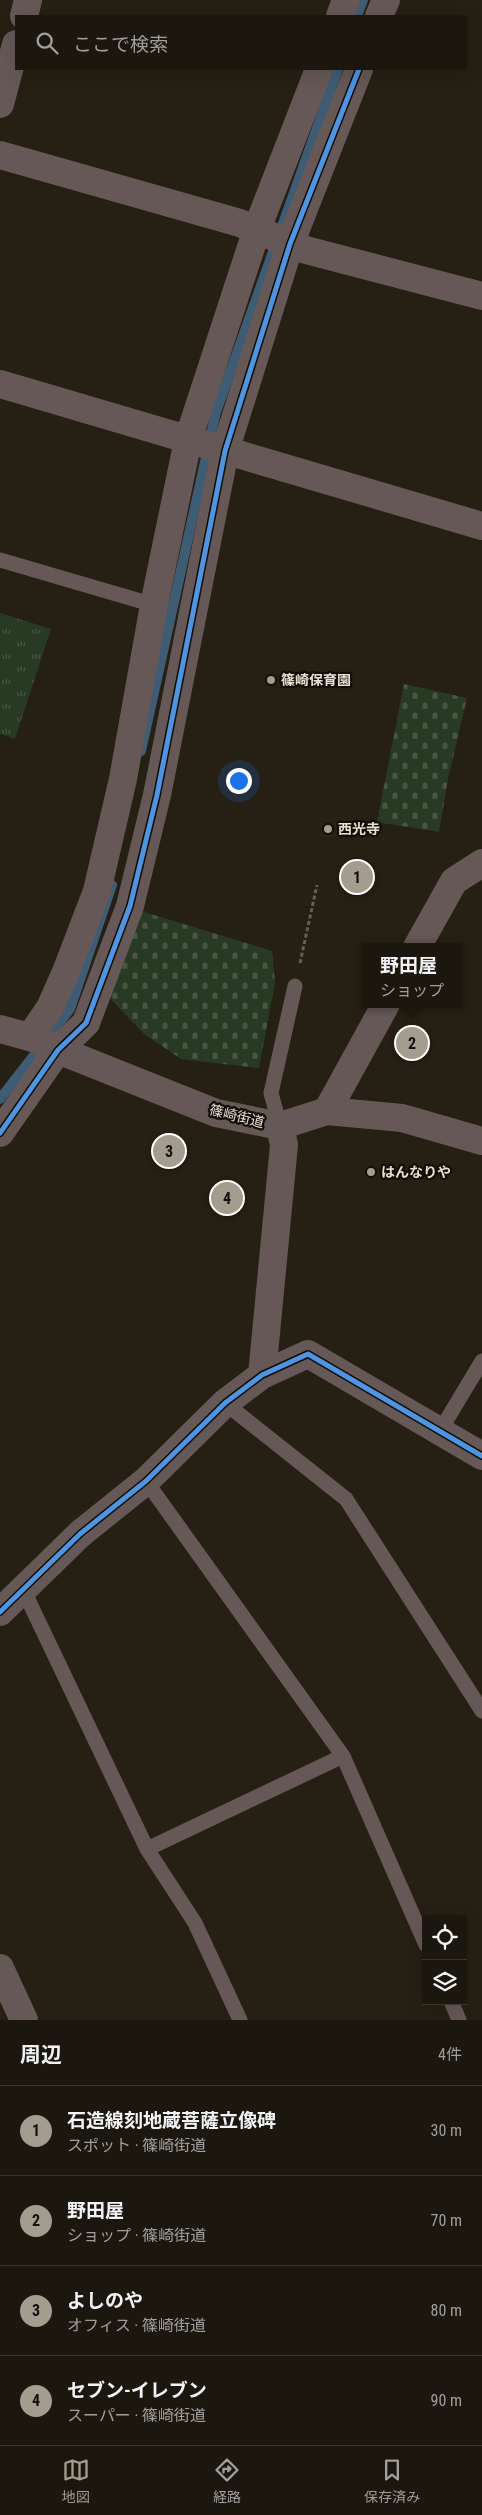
<!DOCTYPE html>
<html lang="ja">
<meta charset="utf-8">
<style>
:root{--surface:#1c170e;--page:#29241c;--text:#f1f3f6;--muted:#a09f9e;--line:#3a362e;--accent:#a39c8f}
body{margin:0;font-family:"Roboto Condensed","Noto Sans JP",sans-serif;background:var(--page);color:var(--text)}
.controls{position:absolute;right:15px;bottom:15px;display:grid;overflow:hidden;border-radius:0px;box-shadow:0 5px 20px #0002}
.controls button{width:45px;height:45px;display:grid;place-items:center;padding:0;border:0;border-bottom:1px solid var(--line);background:var(--surface);color:var(--text);font:25px sans-serif}
.you{position:absolute;left:238px;top:780px;width:18px;height:18px;margin:-12px;border:4px solid #fff;border-radius:50%;background:#1a73e8;box-shadow:0 0 0 8px #1a73e833}
.badge{display:grid;place-items:center;width:32px;height:32px;border-radius:50%;background:var(--accent);color:#111;font-size:16px;font-weight:700}
.pin{position:absolute;translate:-50% -50%;border:2px solid #fff;box-shadow:0 1px 5px #0006}
.popup{position:absolute;left:362px;top:943px;width:100px;height:65px;box-sizing:border-box;display:grid;place-content:center;border-radius:0px;background:var(--surface);filter:drop-shadow(0 1px 4px #0005);font-size:16px;white-space:nowrap;color:var(--muted)}
.popup b{font-size:19px;color:var(--text)}
.popup::after{content:'';position:absolute;left:50%;top:100%;margin-left:-10px;border:10px solid transparent;border-top-color:var(--surface)}
.list{margin:0;padding:0;list-style:none}
h2{display:flex;justify-content:space-between;align-items:center;height:65px;margin:0;padding:0 20px;font-size:21px}
h2 small{font-size:16px;font-weight:400;color:var(--muted)}
.list li{display:grid;grid-template-columns:32px 1fr auto;gap:15px;align-items:center;box-sizing:border-box;height:90px;padding:0 20px;border-top:1px solid var(--line)}
.list b{display:block;font-size:19px;white-space:nowrap}
.list p{margin:0;font-size:16px;white-space:nowrap;color:var(--muted)}
.list em{font-size:16px;font-style:normal;color:var(--muted)}
.icon{flex:none;width:28px;height:28px;fill:none;stroke:currentColor;stroke-width:2;stroke-linecap:round;stroke-linejoin:round}
.map{position:relative;flex:none;width:482px;height:2020px;overflow:hidden}
.search{position:absolute;background:var(--surface);box-shadow:0 5px 20px #0002;left:15px;right:15px;top:15px;height:55px;display:flex;align-items:center;gap:12px;box-sizing:border-box;padding:0 18px;border-radius:0px;color:var(--muted);font-size:19px}
.sheet{height:425px;background:var(--surface)}
nav{display:flex;justify-content:space-around;align-items:center;box-sizing:border-box;height:70px;border-top:1px solid var(--line);background:var(--surface);font-size:14px;color:var(--muted)}
nav a{display:grid;justify-items:center;gap:2px}
nav .on{color:var(--accent)}
.map>svg:first-child{display:block}
.cemetery{fill:url(#cemetery-stones)}
.park{fill:url(#park-tufts)}
.lines{fill:none;stroke-linecap:round;stroke-linejoin:round}
.stream{stroke:#3f5c75;stroke-width:10}
.path{stroke:#675e5a;stroke-width:3;stroke-dasharray:4 2.5;stroke-linecap:butt}
.service{stroke:#655856;stroke-width:15}
.minor{stroke:#655856;stroke-width:28}
.tertiary{stroke:#655856;stroke-width:28}
.cycleway-casing{stroke:#110c04;stroke-width:8}
.cycleway{stroke:#4d94e3;stroke-width:5}
.poi-dot{fill:#a39c8f;stroke:#110c04;stroke-width:2}
.labels{text-anchor:middle;dominant-baseline:central;stroke-width:4.5;stroke-linejoin:round;paint-order:stroke}
.poi-label{font-size:14px;font-weight:bold;fill:#e7dfd2;stroke:#110c04;text-anchor:start}
.street-label{font-size:14px;fill:#e7dfd2;stroke:#110c04}
</style>
<div class="map">
<svg width="482" height="2020" viewBox="0 0 482 2020">
<defs>
<pattern id="cemetery-stones" width="16" height="16" patternUnits="userSpaceOnUse" patternTransform="scale(1.25)"><rect width="16" height="16" fill="#293a24"/><path d="M2 7V4a2 2 0 0 1 4 0v3zM10 15v-3a2 2 0 0 1 4 0v3z" fill="#485643"/></pattern>
<pattern id="park-tufts" width="24" height="20" patternUnits="userSpaceOnUse" patternTransform="scale(1.25)"><rect width="24" height="20" fill="#293a24"/><path d="M3 7l-1-3M5 7V3M7 7l1-3M15 17l-1-3M17 17v-4M19 17l1-3" fill="none" stroke="#485643"/></pattern>
</defs>
<rect width="100%" height="100%" fill="#261f13"/>
<!-- cemetery -->
<path class="cemetery" d="M404,684L467,698L448,779L439,832L377,822Z
M141,911L272,951L275,982L259,1068L181,1059L144,1034L106,994Z"/>
<!-- park -->
<path class="park" d="M0,613L51,629L15,739L0,734Z"/>
<g class="lines">
<!-- stream -->
<path class="stream" d="M357,16L363,0
M141,751L216,412L338,69
M0,1099L70,1009L112,885"/>
<!-- path -->
<path class="path" d="M300,963L317,885"/>
<!-- service -->
<path class="service" d="M0,560L154,605
M280,1126L271,1093L295,986
M225,1403L346,1499L482,1711
M440,1431L482,1361
M146,1481L343,1756L426,1945
M23,1589L147,1849L195,1923L240,2020
M147,1849L343,1756
M451,2001L459,2020"/>
<!-- minor -->
<path class="minor" d="M24,16L28,0
M340,16L346,0
M379,16L386,0
M0,104L16,44
M0,155L240,223L306,250L482,296
M0,384L482,526
M417,947L454,881L482,863
M30,1037L50,1008L66,972L97,891L123,779L154,605L188,440L257,229L319,69
M327,1111L386,1004
M0,1133L58,1050L86,1023L130,906L157,795L225,451L290,244L359,69
M262,1375L284,1145L280,1126
M0,1612L80,1534L146,1481L225,1403L262,1375L308,1354L482,1456
M0,1968L24,2020"/>
<!-- tertiary -->
<path class="tertiary" d="M0,1029L33,1038L58,1050L216,1113L280,1126L327,1111L402,1118L482,1141"/>
<defs>
<path id="cycleway" d="M0,1133L58,1050L86,1023L130,906L157,795L225,451L290,244L359,69
M0,1612L80,1534L146,1481L225,1403L262,1375L308,1354L482,1456"/>
</defs>
<!-- cycleway casing -->
<use href="#cycleway" class="cycleway-casing"/>
<!-- cycleway -->
<use href="#cycleway" class="cycleway"/>
</g>
<!-- markers -->
<g class="poi-dot">
<circle cx="271" cy="680" r="5"/>
<circle cx="328" cy="829" r="5"/>
<circle cx="371" cy="1172" r="5"/>
</g>
<g class="labels">
<!-- poi labels -->
<g class="poi-label">
<text x="281" y="680">篠崎保育園</text>
<text x="338" y="829">西光寺</text>
<text x="381" y="1172">はんなりや</text>
</g>
<!-- street labels -->
<g class="street-label">
<text transform="translate(237 1116) rotate(14)">篠崎街道</text>
</g>
</g>
</svg>
<div class="controls">
<button><svg class="icon" aria-label="locate" viewBox="0 0 24 24"><circle cx="12" cy="12" r="6"/><path d="M12 2v4M12 18v4M2 12h4M18 12h4"/></svg></button>
<button><svg class="icon" aria-label="layers" viewBox="0 0 24 24"><path d="M12 4l9 5-9 5-9-5zM3 14l9 5 9-5"/></svg></button>
</div>
<div class="you"></div>
<div class="pin badge" style="left:357px;top:877px">1</div>
<div class="pin badge" style="left:412px;top:1043px">2</div>
<div class="popup"><b>野田屋</b>ショップ</div>
<div class="pin badge" style="left:169px;top:1151px">3</div>
<div class="pin badge" style="left:227px;top:1198px">4</div>
<div class="search"><svg class="icon" aria-label="search" viewBox="0 0 24 24"><circle cx="10" cy="10" r="6"/><path d="M15 15l6 6"/></svg>ここで検索</div>
</div>
<section class="sheet">
<h2>周辺<small>4件</small></h2>
<ul class="list">
<li><span class="badge">1</span><div><b>石造線刻地蔵菩薩立像碑</b><p>スポット · 篠崎街道</p></div><em>30 m</em></li>
<li><span class="badge">2</span><div><b>野田屋</b><p>ショップ · 篠崎街道</p></div><em>70 m</em></li>
<li><span class="badge">3</span><div><b>よしのや</b><p>オフィス · 篠崎街道</p></div><em>80 m</em></li>
<li><span class="badge">4</span><div><b>セブン-イレブン</b><p>スーパー · 篠崎街道</p></div><em>90 m</em></li>
</ul>
</section>
<nav>
<a class="on"><svg class="icon" aria-label="map" viewBox="0 0 24 24"><path d="M3 6l6-2 6 2 6-2v14l-6 2-6-2-6 2zM9 4v14M15 6v14"/></svg>地図</a>
<a><svg class="icon" aria-label="directions" viewBox="0 0 24 24"><path d="M12 3l9 9-9 9-9-9zM9 14v-3h6M13 9l2 2-2 2"/></svg>経路</a>
<a><svg class="icon" aria-label="saved" viewBox="0 0 24 24"><path d="M7 4h10v16l-5-4-5 4z"/></svg>保存済み</a>
</nav>
